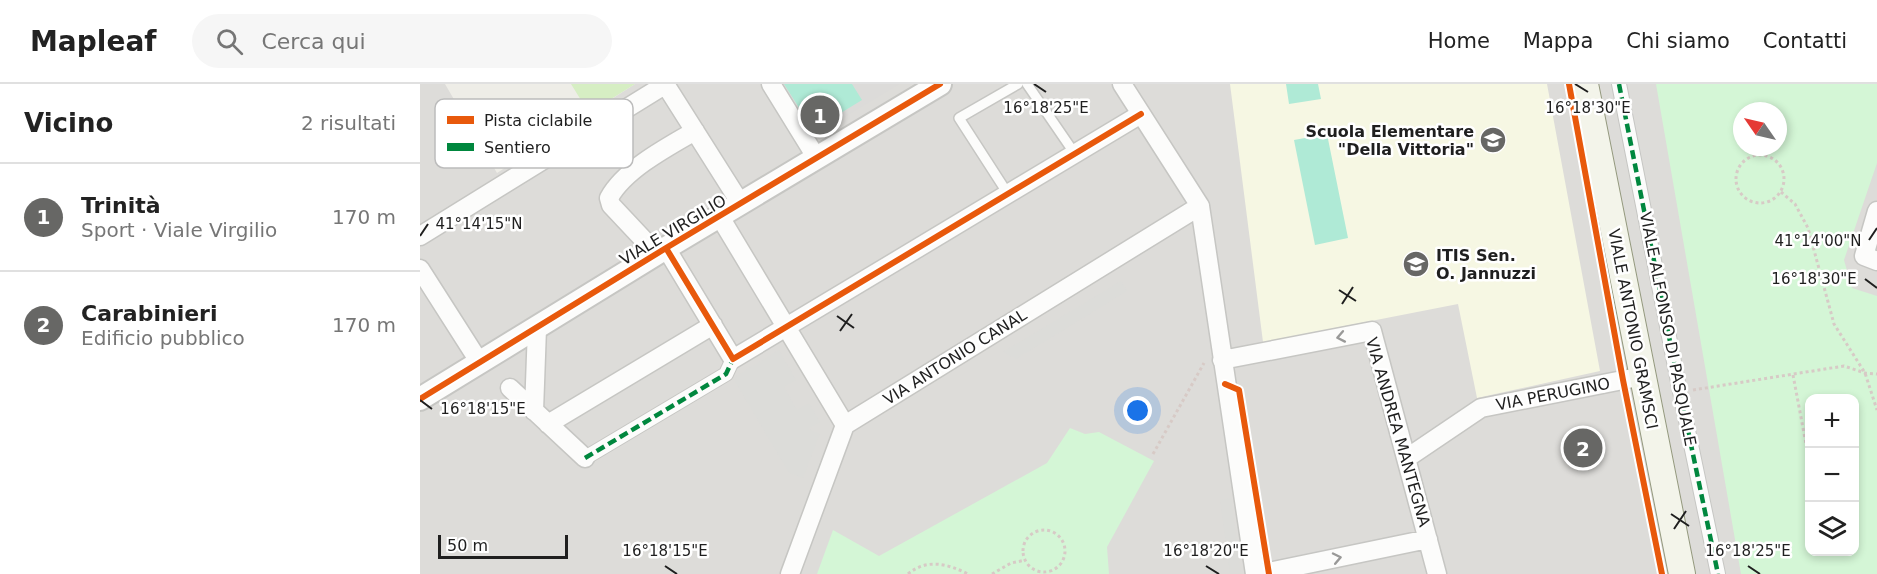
<!DOCTYPE html>
<html lang="it">
<meta charset="utf-8">
<style>
:root{--surface:#fff;--page:#f6f6f6;--text:#222;--muted:#767676;--line:#e0e0e0;--accent:#676765}
body{margin:0;font-family:"DejaVu Sans",sans-serif;background:var(--page);color:var(--text)}
.controls{position:absolute;right:18px;bottom:18px;display:grid;overflow:hidden;border-radius:12px;box-shadow:0 3px 9px #0003}
.controls button{width:54px;height:54px;display:grid;place-items:center;padding:0;border:0;border-bottom:2px solid var(--line);background:var(--surface);color:var(--text);font:30px sans-serif}
.compass{position:absolute;left:1313px;top:18px;width:54px;height:54px;border-radius:50%;background:var(--surface);box-shadow:0 3px 9px #0003;rotate:304deg}
.scale{position:absolute;left:18px;bottom:15px;width:130px;box-sizing:border-box;padding-left:6px;border:3px solid #1f1f1f;border-top:0;font-size:16px;line-height:21px;white-space:nowrap;color:#1f1f1f;-webkit-text-stroke:4px #fff;paint-order:stroke}
.you{position:absolute;left:718px;top:327px;width:21px;height:21px;margin:-15px;border:4px solid #fff;border-radius:50%;background:#1a73e8;box-shadow:0 0 0 9px #1a73e833}
.badge{display:grid;place-items:center;width:39px;height:39px;border-radius:50%;background:var(--accent);color:#fff;font-size:20px;font-weight:700}
.pin{position:absolute;translate:-50% -50%;border:3px solid #fff;box-shadow:0 2px 6px #0006}
.list{margin:0;padding:0;list-style:none}
h2{display:flex;justify-content:space-between;align-items:center;height:78px;margin:0;padding:0 24px;font-size:26px}
h2 small{font-size:20px;font-weight:400;color:var(--muted)}
.list li{display:grid;grid-template-columns:39px 1fr auto;gap:18px;align-items:center;box-sizing:border-box;height:108px;padding:0 24px;border-top:2px solid var(--line)}
.list b{display:block;font-size:22px;white-space:nowrap}
.list p{margin:0;font-size:20px;white-space:nowrap;color:var(--muted)}
.list em{font-size:20px;font-style:normal;color:var(--muted)}
.icon{flex:none;width:33px;height:33px;fill:none;stroke:currentColor;stroke-width:2;stroke-linecap:round;stroke-linejoin:round}
.map{position:relative;flex:none;width:1457px;height:490px;overflow:hidden}
header{display:flex;align-items:center;gap:36px;box-sizing:border-box;height:84px;padding:0 30px;background:var(--surface);border-bottom:2px solid var(--line)}
header strong{font-size:28px}
nav{display:flex;gap:33px;margin-inline-start:auto;font-size:21px}
.search{width:420px;height:54px;background:var(--page);display:flex;align-items:center;gap:15px;box-sizing:border-box;padding:0 21px;border-radius:33px;color:var(--muted);font-size:22px}
main{display:flex}
aside{flex:1;background:var(--surface)}
.map>svg:first-child{display:block}
.residential{fill:#dddcd9;fill-rule:evenodd}
.education{fill:#f6f7e3}
.religious{fill:#dcdbd9}
.grass{fill:#d6eec3}
.park{fill:#d4f6d6;fill-rule:evenodd}
.pitch{fill:#afead6}
.parking{fill:#dcdcd9}
.lines{fill:none;stroke-linecap:round;stroke-linejoin:round}
.service-casing{stroke:#c6c6c3;stroke-width:12}
.pedestrian-casing{stroke:#c6c6c3;stroke-width:16}
.minor-casing{stroke:#c6c6c3;stroke-width:21}
.tertiary-casing{stroke:#c6c6c3;stroke-width:26}
.secondary-casing{stroke:#94997e;stroke-width:28}
.path{stroke:#d7cac6;stroke-width:3;stroke-dasharray:3 3;stroke-linecap:butt}
.service{stroke:#fcfcfb;stroke-width:9}
.pedestrian{stroke:#fcfcfb;stroke-width:14}
.minor{stroke:#fcfcfb;stroke-width:18}
.tertiary{stroke:#fcfcfb;stroke-width:22}
.secondary{stroke:#f3f4ea;stroke-width:26}
.quiet{stroke:#00873e;stroke-width:4.5;stroke-dasharray:9 4.5;stroke-linecap:butt}
.cycleway-casing{stroke:#fff;stroke-width:10}
.cycleway{stroke:#e8590c;stroke-width:6}
.oneway{stroke:#999998}
.ticks{fill:none;stroke:#1f1f1f;stroke-width:2}
.labels{text-anchor:middle;dominant-baseline:central;stroke-width:5;stroke-linejoin:round;paint-order:stroke}
.poi-label{font-size:16px;font-weight:bold;fill:#1f1f1f;stroke:#fff;text-anchor:end}
.street-label{font-size:16px;fill:#1f1f1f;stroke:#fff}
.key{fill:#fff;stroke:#bcbcbc;stroke-width:1.5}
.key-label{font-size:16px;fill:#1f1f1f}
.ticks-label{font-size:15px;text-anchor:middle;fill:#1f1f1f;stroke:#fff;stroke-width:5;stroke-linejoin:round;paint-order:stroke}
</style>
<header>
<strong>Mapleaf</strong>
<div class="search"><svg class="icon" aria-label="search" viewBox="0 0 24 24"><circle cx="10" cy="10" r="6"/><path d="M15 15l6 6"/></svg>Cerca qui</div>
<nav><a>Home</a><a>Mappa</a><a>Chi siamo</a><a>Contatti</a></nav>
</header>
<main>
<aside>
<h2>Vicino<small>2 risultati</small></h2>
<ul class="list">
<li><span class="badge">1</span><div><b>Trinità</b><p>Sport · Viale Virgilio</p></div><em>170 m</em></li>
<li><span class="badge">2</span><div><b>Carabinieri</b><p>Edificio pubblico</p></div><em>170 m</em></li>
</ul>
</aside>
<div class="map">
<svg width="1457" height="490" viewBox="0 0 1457 490">
<rect width="100%" height="100%" fill="#eeede7"/>
<!-- residential -->
<path class="residential" d="M0,0H25L77,89L215,0H1457V490H0ZM1322,27H1358V63H1322ZM1390,314H1434V468H1390Z"/>
<!-- education -->
<path class="education" d="M810,0H1127L1180,287L1057,314L1038,220L843,258Z"/>
<!-- religious -->
<path class="religious" d="M362,0H479L394,51Z"/>
<!-- grass -->
<path class="grass" d="M151,0H215L169,29Z"/>
<!-- park -->
<path class="park" d="M1236,0H1457V79L1424,176L1432,204L1457,212V490H1321ZM1322,27H1358V63H1322ZM1390,314H1434V468H1390Z
M650,344L665,350L679,348L734,377L687,463L689,490H397L413,446L459,472L627,379Z"/>
<!-- pitch -->
<path class="pitch" d="M364,0H432L442,16L393,46Z
M866,0H898L901,15L869,20Z
M907,50L928,154L895,161L874,56Z"/>
<!-- parking -->
<path class="parking" d="M701,197L707,207L596,275L583,268Z
M359,266L376,296L364,303L377,326L389,319L400,338L388,345L400,350L383,394L369,389L313,294Z
M811,414L821,490H810L800,416Z"/>
<g class="lines">
<defs>
<path id="service" d="M607,0L655,70
M588,110L539,34L598,0"/>
<path id="pedestrian" d="M1199,0L1260,308L1298,490
M165,374L306,290L313,275"/>
<path id="minor" d="M245,0L321,120
M351,0L396,73
M702,0L780,122L835,490
M1457,127L1444,172L1457,177
M300,133L425,341
M0,152L246,0
M246,164L313,275L721,30
M237,170L191,121L189,114C204,86 247,63 275,47
M0,185L60,279
M802,276L952,247L1017,490
M90,304L165,374
M114,327L117,244
M128,340L293,241
M987,374L1061,324L1223,292
M370,490L425,341L780,122
M839,490L1008,455"/>
<path id="tertiary" d="M0,315L246,164L520,0"/>
<path id="secondary" d="M1165,0L1262,490"/>
</defs>
<!-- service casing -->
<use href="#service" class="service-casing"/>
<!-- pedestrian casing -->
<use href="#pedestrian" class="pedestrian-casing"/>
<!-- minor casing -->
<use href="#minor" class="minor-casing"/>
<!-- tertiary casing -->
<use href="#tertiary" class="tertiary-casing"/>
<!-- secondary casing -->
<use href="#secondary" class="secondary-casing"/>
<!-- path -->
<path class="path" d="M1316 95a24 24 0 1 1 48 0a24 24 0 1 1-48 0Z
M1361,108L1375,120L1388,144L1414,240L1445,289L1457,326
M1373,291L1390,381
M1273,306L1424,282L1445,289L1457,290
M733,370L784,279
M603 467a21 21 0 1 1 42 0a21 21 0 1 1-42 0Z
M488,490C507,474 528,480 548,490
M572,490L591,479L606,476"/>
<!-- service -->
<use href="#service" class="service"/>
<!-- pedestrian -->
<use href="#pedestrian" class="pedestrian"/>
<!-- minor -->
<use href="#minor" class="minor"/>
<!-- tertiary -->
<use href="#tertiary" class="tertiary"/>
<!-- secondary -->
<use href="#secondary" class="secondary"/>
<!-- quiet -->
<path class="quiet" d="M1199,0L1260,308L1298,490
M165,374L306,290L313,275"/>
<defs>
<path id="cycleway" d="M1149,0L1203,296L1242,490
M246,164L313,275L721,30
M805,300L819,306L849,490
M0,315L246,164L520,0"/>
</defs>
<!-- cycleway casing -->
<use href="#cycleway" class="cycleway-casing"/>
<!-- cycleway -->
<use href="#cycleway" class="cycleway"/>
</g>
<!-- one-way arrows -->
<defs><path id="oneway-chevron" d="M-2-3.5L2.5 0L-2 3.5" fill="none" stroke-width="1.6" stroke-linecap="round" stroke-linejoin="round" transform="scale(1.5)"/></defs>
<g class="oneway">
<use href="#oneway-chevron" transform="translate(921 253) rotate(169)"/>
<use href="#oneway-chevron" transform="translate(917 474) rotate(-12)"/>
</g>
<!-- ticks -->
<path class="ticks" d="M614,0L626,8M1155,0L1168,8M0,152L8,140M1449,156L1457,144M1445,195L1457,204M919,206L936,217M922,220L933,203M417,232L434,244M420,247L432,230M0,316L12,325M1251,430L1269,442M1254,445L1266,427M245,482L257,490M786,482L799,490M1328,482L1340,490"/>
<!-- icons -->
<defs>
<symbol id="school-disc" viewBox="-11 -11 22 22"><circle r="9.5" fill="#676765" stroke="#fff"/><path d="M0-5L7-2L0 1L-7-2ZM-4 1L0 2.5L4 1V4Q0 6-4 4Z" fill="#fff"/></symbol>
<symbol id="university-disc" viewBox="-11 -11 22 22"><circle r="9.5" fill="#676765" stroke="#fff"/><path d="M0-5L7-2L0 1L-7-2ZM-4 1L0 2.5L4 1V4Q0 6-4 4Z" fill="#fff"/></symbol>
</defs>
<g fill-rule="evenodd">
<use href="#school-disc" x="1058" y="41" width="30" height="30"/>
<use href="#university-disc" x="981" y="165" width="30" height="30"/>
</g>
<g class="labels">
<!-- poi labels -->
<g class="poi-label">
<text x="1054" y="47">Scuola Elementare<tspan x="1054" dy="18">"Della Vittoria"</tspan></text>
<text x="1016" y="171" text-anchor="start">ITIS Sen.<tspan x="1016" dy="18">O. Jannuzzi</tspan></text>
</g>
<!-- street labels -->
<g class="street-label">
<text transform="translate(253 146) rotate(-31)">VIALE VIRGILIO</text>
<text transform="translate(1213 245) rotate(79)">VIALE ANTONIO GRAMSCI</text>
<text transform="translate(1248 245) rotate(79)">VIALE ALFONSO DI PASQUALE</text>
<text transform="translate(535 273) rotate(-32)">VIA ANTONIO CANAL</text>
<text transform="translate(1133 310) rotate(-11)">VIA PERUGINO</text>
<text transform="translate(978 348) rotate(74)">VIA ANDREA MANTEGNA</text>
</g>
</g>
<!-- legend -->
<rect x="15" y="15" width="198" height="69" rx="9" class="key"/>
<rect x="27" y="32" width="27" height="8" fill="#e8590c"/>
<rect x="27" y="59" width="27" height="8" fill="#00873e"/>
<g class="key-label">
<text x="64" y="42">Pista ciclabile</text>
<text x="64" y="69">Sentiero</text>
</g>
<g class="ticks-label">
<text x="1168" y="29">16°18'30"E</text>
<text x="626" y="29">16°18'25"E</text>
<text x="59" y="145">41°14'15"N</text>
<text x="1398" y="162">41°14'00"N</text>
<text x="1394" y="200">16°18'30"E</text>
<text x="63" y="330">16°18'15"E</text>
<text x="245" y="472">16°18'15"E</text>
<text x="786" y="472">16°18'20"E</text>
<text x="1328" y="472">16°18'25"E</text>
</g>
</svg>
<div class="controls">
<button>+</button>
<button>−</button>
<button><svg class="icon" aria-label="layers" viewBox="0 0 24 24"><path d="M12 4l9 5-9 5-9-5zM3 14l9 5 9-5"/></svg></button>
</div>
<svg class="compass" viewBox="-18 -18 36 36"><path d="M0-13l5 13h-10z" fill="#e53935"/><path d="M0 13l5-13h-10z" fill="#767676"/></svg>
<div class="scale">50 m</div>
<div class="you"></div>
<div class="pin badge" style="left:400px;top:31px">1</div>
<div class="pin badge" style="left:1163px;top:364px">2</div>
</div>
</main>
